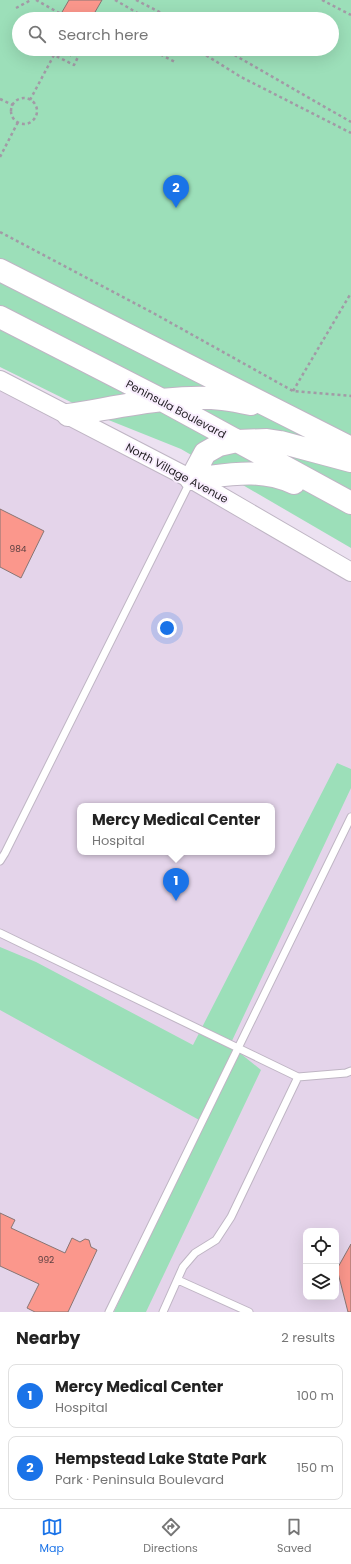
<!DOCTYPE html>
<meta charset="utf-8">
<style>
:root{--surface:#fff;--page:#f6f6f6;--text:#222;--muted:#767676;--line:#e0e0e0;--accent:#1a73e8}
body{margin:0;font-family:Poppins,sans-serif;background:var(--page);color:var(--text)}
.controls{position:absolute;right:12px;bottom:12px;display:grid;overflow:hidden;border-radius:8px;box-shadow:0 4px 16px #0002}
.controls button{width:36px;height:36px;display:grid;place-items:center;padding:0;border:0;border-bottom:1px solid var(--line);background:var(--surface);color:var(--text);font:20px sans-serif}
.you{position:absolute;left:167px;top:628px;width:14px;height:14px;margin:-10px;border:3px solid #fff;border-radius:50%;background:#1a73e8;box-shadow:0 0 0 6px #1a73e833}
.badge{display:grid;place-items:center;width:26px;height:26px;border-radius:50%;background:var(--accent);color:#fff;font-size:13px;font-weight:700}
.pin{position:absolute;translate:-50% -33px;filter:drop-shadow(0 1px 2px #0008)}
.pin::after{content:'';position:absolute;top:21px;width:14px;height:12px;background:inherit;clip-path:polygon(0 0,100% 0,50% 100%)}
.popup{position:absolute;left:77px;top:803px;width:198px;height:52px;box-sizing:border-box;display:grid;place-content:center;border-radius:8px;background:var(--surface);filter:drop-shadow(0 1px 3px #0005);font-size:13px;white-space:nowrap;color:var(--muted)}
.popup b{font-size:15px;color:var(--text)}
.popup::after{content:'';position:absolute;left:50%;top:100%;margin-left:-8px;border:8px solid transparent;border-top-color:var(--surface)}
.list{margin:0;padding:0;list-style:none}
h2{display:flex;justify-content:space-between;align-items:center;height:52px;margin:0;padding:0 16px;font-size:17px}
h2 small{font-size:13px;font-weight:400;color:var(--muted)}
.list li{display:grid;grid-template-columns:26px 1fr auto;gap:12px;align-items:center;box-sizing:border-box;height:64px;margin:0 8px 8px;padding:0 8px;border:1px solid var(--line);border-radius:8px}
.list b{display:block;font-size:15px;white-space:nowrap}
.list p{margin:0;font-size:13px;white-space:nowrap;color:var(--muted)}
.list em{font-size:13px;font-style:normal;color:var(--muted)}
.icon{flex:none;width:22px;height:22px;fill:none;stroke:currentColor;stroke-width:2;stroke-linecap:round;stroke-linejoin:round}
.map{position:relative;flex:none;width:351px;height:1312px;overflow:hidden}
.search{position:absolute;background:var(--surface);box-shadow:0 4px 16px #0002;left:12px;right:12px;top:12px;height:44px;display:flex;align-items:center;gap:10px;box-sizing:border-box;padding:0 14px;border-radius:22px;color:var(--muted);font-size:15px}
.sheet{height:196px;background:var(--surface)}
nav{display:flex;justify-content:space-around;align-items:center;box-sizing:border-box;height:56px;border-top:1px solid var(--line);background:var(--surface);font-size:11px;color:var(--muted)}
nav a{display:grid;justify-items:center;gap:2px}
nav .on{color:var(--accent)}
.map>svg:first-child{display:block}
.built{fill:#e4d4ea;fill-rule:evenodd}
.green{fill:#9cdfb9;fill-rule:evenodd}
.building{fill:#fb978c;stroke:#887573}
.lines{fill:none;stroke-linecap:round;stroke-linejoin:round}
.service-casing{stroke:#bfb5c4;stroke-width:9}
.tertiary-casing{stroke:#bfb5c4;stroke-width:20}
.primary-casing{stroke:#bfb5c4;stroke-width:24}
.path{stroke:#a29aa6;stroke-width:2.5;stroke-dasharray:3 3;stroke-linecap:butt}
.service{stroke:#fff;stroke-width:7}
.tertiary{stroke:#fff;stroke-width:18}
.primary{stroke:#fff;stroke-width:22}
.labels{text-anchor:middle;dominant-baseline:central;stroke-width:4;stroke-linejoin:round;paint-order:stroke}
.number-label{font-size:9px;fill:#5a3f40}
.street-label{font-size:11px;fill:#252227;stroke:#f9eefe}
</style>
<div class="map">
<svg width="351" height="1312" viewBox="0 0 351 1312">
<rect width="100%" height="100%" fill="#ece1f1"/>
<!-- built -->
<path class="built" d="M0,383L351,572V1312H0ZM80,806H272V852H80ZM306,1231H336V1297H306Z"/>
<!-- green -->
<path class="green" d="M0,0H351V548L181,449L101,417L0,367ZM19,19H332V49H19Z
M337,763L351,769V788L230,1045L261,1070L146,1312H114L201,1121L0,1010V947L36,962L193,1045Z"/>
<!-- building -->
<path class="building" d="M69,0H102L91,19H58Z
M57,49H75L71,56Z
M0,509L44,531L21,578L0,567Z
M0,1213L15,1220L11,1228L65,1253L72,1238L80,1242L85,1239L89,1240L91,1247L97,1250L68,1312H35L27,1308L39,1284L0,1266Z
M351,1244V1312H348L337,1269Z"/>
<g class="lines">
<defs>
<path id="service" d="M0,861L5,853L190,482
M0,933L298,1077L346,1073L351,1071
M178,1280L249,1312
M109,1312L351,817
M163,1312L183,1267L195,1253L216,1240L231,1217L298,1077"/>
<path id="tertiary" d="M0,380L191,479L351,572"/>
<path id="primary" d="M0,270L351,448
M0,317L162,400L351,503
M68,415C115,408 176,393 223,399C232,400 242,402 251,404
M191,479L205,453L219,445L237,441L267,440L280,442L351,461
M191,479C228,475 259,467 294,483"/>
</defs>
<!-- service casing -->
<use href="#service" class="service-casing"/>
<!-- tertiary casing -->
<use href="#tertiary" class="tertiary-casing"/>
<!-- primary casing -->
<use href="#primary" class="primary-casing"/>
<!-- path -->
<path class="path" d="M36,0L61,14
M115,0L148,19
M136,0L173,19
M322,0L351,15
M16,8L31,0
M150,49L175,62
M196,49L241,77L351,133
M224,49L351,122
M11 111a13 13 0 1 1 26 0a13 13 0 1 1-26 0Z
M0,99L13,105
M30,100L54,55L74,65L82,49
M0,157L18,122
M0,232L155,314L293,391L351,396
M293,391L351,293"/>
<!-- service -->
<use href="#service" class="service"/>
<!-- tertiary -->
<use href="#tertiary" class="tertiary"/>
<!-- primary -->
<use href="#primary" class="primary"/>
</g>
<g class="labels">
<!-- number labels -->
<g class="number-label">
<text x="18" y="549">984</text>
<text x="46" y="1260">992</text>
</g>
<!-- street labels -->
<g class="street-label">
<text transform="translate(176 409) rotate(28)">Peninsula Boulevard</text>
<text transform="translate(177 473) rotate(28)">North Village Avenue</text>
</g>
</g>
</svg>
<div class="controls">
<button><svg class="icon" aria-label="locate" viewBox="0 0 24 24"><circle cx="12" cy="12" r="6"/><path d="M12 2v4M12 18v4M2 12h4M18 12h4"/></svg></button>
<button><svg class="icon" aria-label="layers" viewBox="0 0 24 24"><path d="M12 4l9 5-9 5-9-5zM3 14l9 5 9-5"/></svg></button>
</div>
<div class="you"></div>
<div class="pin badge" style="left:176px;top:901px">1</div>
<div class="popup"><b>Mercy Medical Center</b>Hospital</div>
<div class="pin badge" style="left:176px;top:208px">2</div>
<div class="search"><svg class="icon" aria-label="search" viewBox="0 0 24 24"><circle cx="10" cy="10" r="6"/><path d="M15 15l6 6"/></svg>Search here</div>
</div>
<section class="sheet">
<h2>Nearby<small>2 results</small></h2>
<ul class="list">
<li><span class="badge">1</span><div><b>Mercy Medical Center</b><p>Hospital</p></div><em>100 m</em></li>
<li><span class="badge">2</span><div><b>Hempstead Lake State Park</b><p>Park · Peninsula Boulevard</p></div><em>150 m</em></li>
</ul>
</section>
<nav>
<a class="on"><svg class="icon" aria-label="map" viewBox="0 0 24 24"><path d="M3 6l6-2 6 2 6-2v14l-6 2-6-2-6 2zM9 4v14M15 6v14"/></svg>Map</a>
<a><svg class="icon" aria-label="directions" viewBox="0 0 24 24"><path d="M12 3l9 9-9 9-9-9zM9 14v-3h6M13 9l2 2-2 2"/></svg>Directions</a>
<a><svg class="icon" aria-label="saved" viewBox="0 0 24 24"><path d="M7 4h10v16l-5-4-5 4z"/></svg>Saved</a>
</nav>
